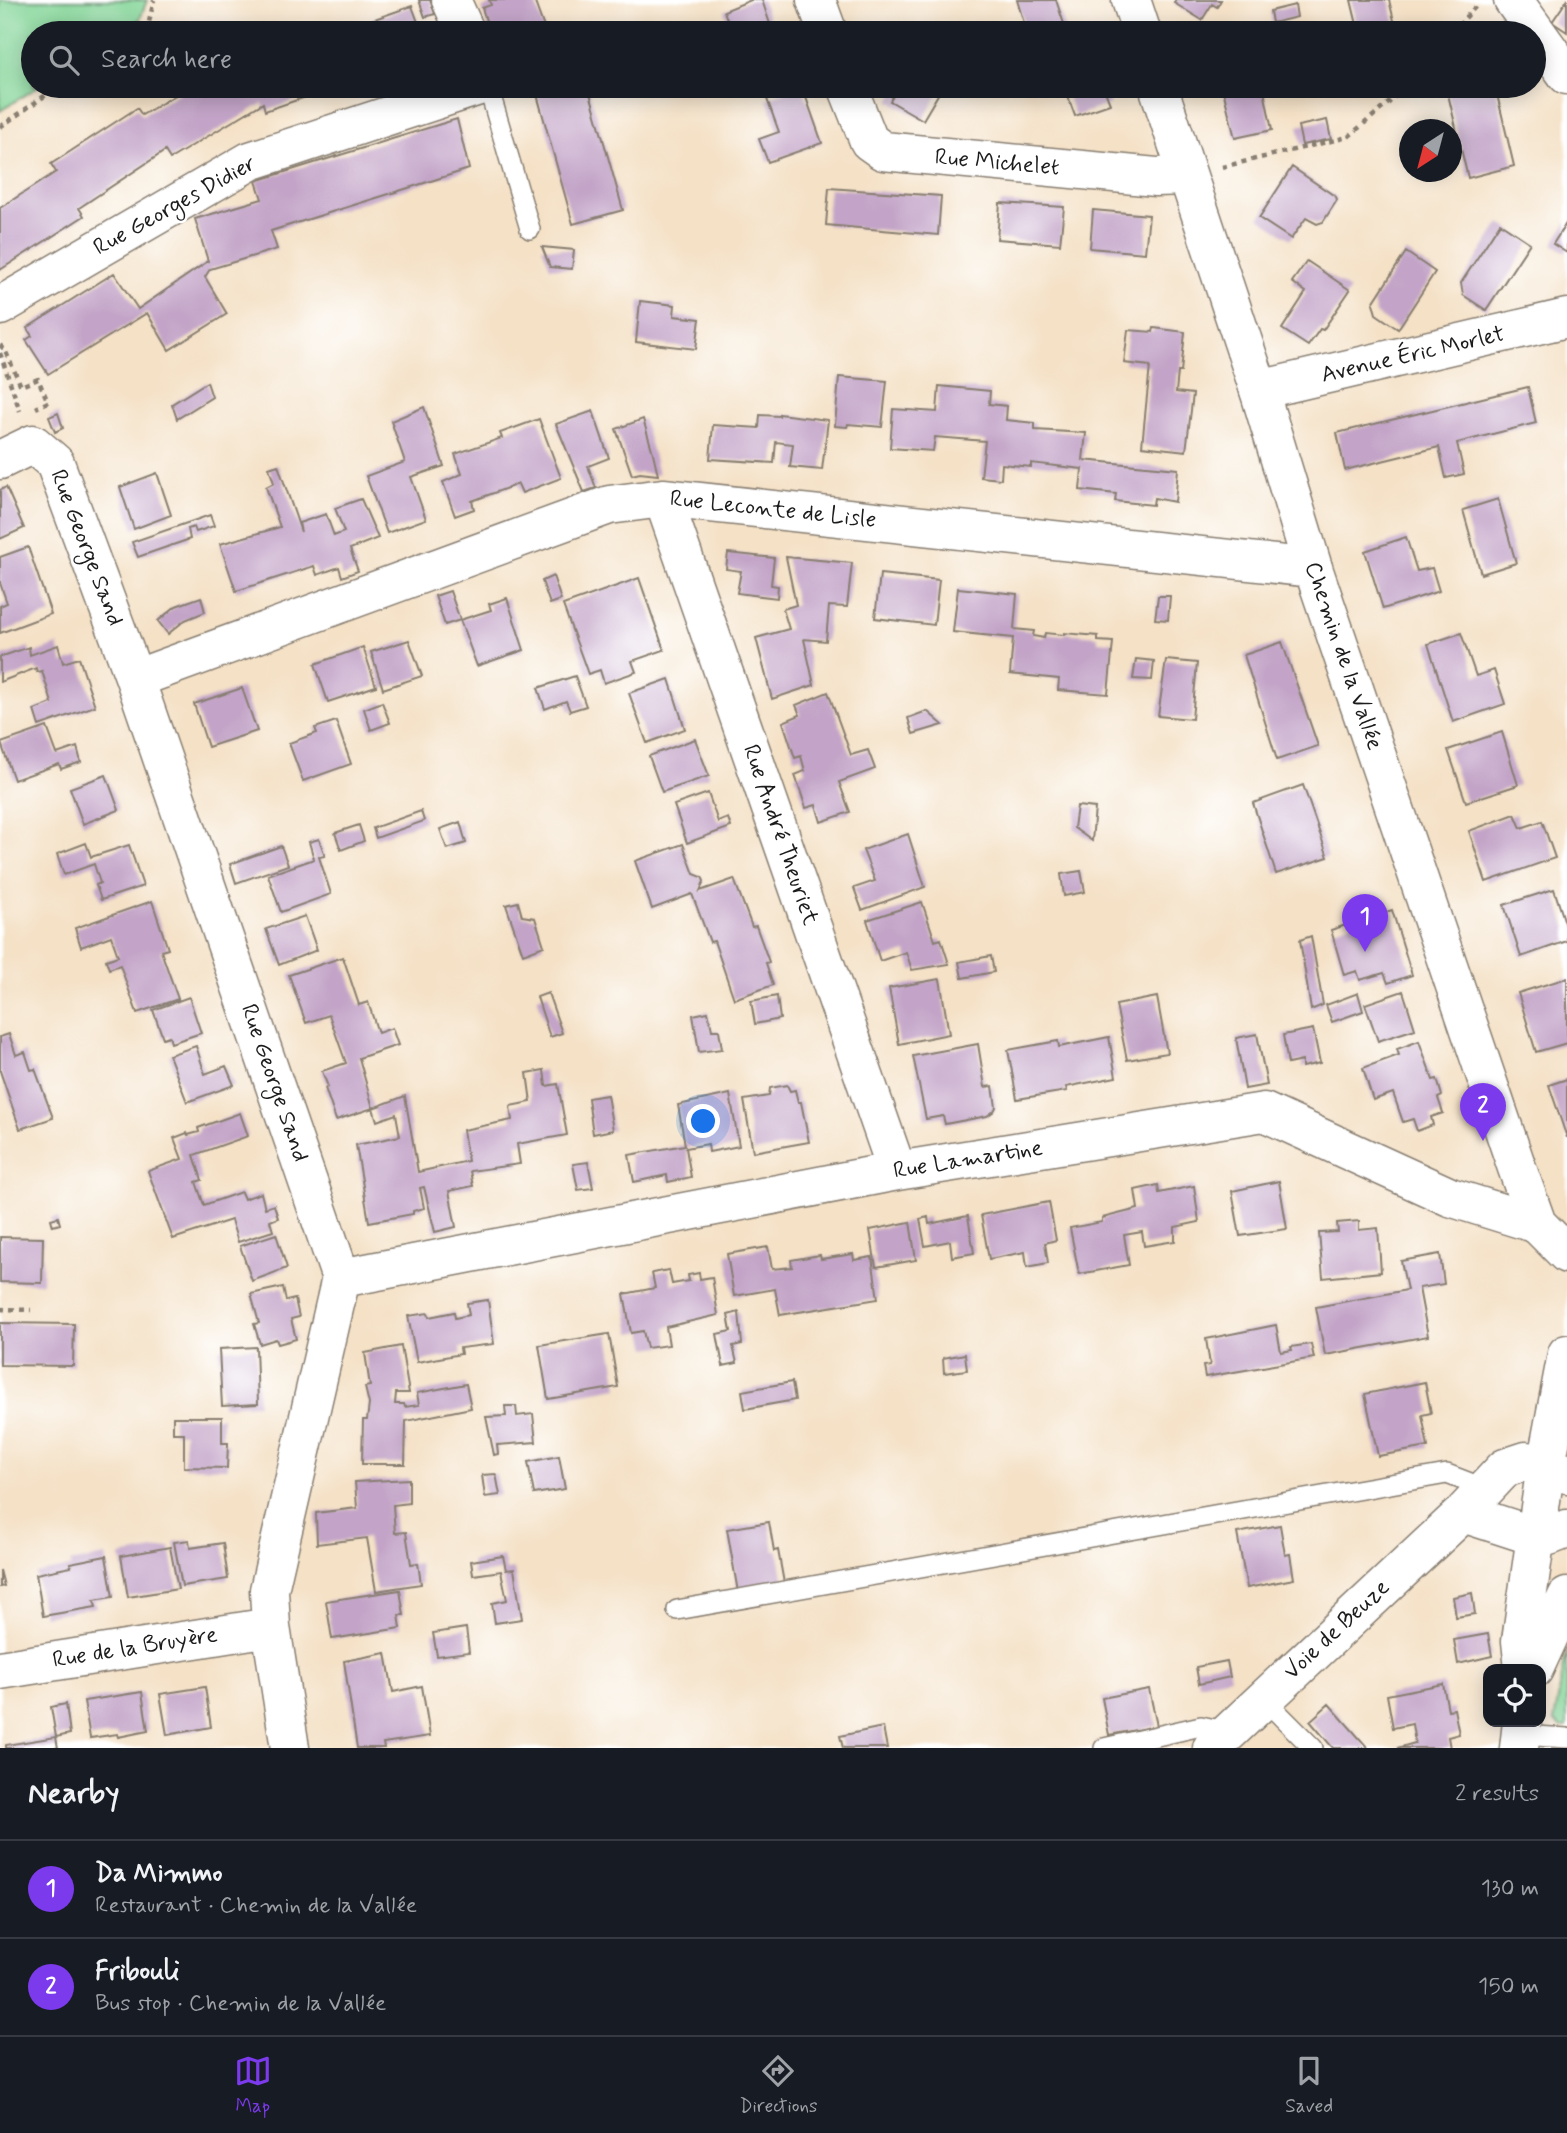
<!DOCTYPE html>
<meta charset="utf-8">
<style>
:root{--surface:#171b24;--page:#20242c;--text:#f1f3f6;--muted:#9ea1a6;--line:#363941;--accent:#7c3aed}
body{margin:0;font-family:Mynerve,sans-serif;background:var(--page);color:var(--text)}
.controls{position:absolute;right:21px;bottom:21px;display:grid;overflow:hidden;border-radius:14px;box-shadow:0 4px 18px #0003}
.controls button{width:63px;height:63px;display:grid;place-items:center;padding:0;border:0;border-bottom:2px solid var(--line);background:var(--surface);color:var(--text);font:35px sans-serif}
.compass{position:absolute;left:1399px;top:119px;width:63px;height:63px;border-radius:50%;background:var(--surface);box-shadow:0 4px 18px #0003;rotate:216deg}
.you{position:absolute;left:704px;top:1122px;width:24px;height:24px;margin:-18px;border:5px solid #fff;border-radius:50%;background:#1a73e8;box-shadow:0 0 0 10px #1a73e833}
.badge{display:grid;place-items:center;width:46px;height:46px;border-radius:50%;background:var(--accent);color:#fff;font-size:23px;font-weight:700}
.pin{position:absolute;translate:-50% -58px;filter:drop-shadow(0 2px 4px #0008)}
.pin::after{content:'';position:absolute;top:37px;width:24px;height:21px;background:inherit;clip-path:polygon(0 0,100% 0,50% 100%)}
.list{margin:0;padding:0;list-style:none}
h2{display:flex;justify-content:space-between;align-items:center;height:91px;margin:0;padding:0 28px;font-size:30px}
h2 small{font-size:23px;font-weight:400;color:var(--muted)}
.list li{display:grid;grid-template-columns:46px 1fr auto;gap:21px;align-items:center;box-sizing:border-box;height:98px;padding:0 28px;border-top:2px solid var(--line)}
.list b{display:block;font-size:26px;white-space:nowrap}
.list p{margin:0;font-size:23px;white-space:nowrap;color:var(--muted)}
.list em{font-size:23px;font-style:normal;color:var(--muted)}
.icon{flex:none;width:38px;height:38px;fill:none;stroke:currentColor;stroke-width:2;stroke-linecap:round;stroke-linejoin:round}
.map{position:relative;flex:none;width:1567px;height:1748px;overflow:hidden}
.search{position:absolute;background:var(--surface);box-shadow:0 4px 18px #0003;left:21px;right:21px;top:21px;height:77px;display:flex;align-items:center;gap:18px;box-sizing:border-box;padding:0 24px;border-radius:38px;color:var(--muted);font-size:26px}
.sheet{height:287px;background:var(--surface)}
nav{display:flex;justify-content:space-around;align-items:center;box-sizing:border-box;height:98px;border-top:2px solid var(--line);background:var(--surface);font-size:19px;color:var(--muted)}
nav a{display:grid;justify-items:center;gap:4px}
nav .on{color:var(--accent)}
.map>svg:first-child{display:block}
.green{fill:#82d496;stroke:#4f7859;stroke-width:2}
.building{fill:#c3a4c8}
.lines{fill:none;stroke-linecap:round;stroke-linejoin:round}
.service-casing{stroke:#887e71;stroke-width:22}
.minor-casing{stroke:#887e71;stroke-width:41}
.tertiary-casing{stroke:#887e71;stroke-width:41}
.path{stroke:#887e71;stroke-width:4.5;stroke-dasharray:5 5;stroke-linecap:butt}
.service{stroke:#fff;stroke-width:19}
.minor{stroke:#fff;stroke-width:38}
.tertiary{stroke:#fff;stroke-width:38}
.labels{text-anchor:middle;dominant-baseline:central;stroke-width:5;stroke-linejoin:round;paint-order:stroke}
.street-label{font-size:23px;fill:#1c1c1c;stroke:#fff}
</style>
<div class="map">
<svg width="1567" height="1748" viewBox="0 0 1567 1748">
<rect width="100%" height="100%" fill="#fff"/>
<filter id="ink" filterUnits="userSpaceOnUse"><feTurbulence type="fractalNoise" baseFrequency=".0143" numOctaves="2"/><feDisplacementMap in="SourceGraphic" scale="14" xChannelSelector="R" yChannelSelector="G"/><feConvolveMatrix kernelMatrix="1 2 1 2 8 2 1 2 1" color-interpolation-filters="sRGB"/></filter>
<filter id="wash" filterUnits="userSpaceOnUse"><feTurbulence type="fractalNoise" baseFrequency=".00686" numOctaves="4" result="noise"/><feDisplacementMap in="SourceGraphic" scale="28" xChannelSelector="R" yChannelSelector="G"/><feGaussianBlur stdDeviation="1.57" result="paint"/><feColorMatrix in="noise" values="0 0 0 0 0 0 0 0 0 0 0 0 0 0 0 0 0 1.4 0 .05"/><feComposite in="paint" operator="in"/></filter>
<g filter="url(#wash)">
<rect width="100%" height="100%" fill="#f4e1c6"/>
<!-- green -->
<path class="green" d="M0,0H147L140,19L118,33H33V86H39L0,111Z
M1567,1648V1728H1562L1554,1721Z"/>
<g id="blocks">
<!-- building -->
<path class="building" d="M419,0H430L435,14L425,17Z
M489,0H534L546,33H490L482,8L491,5Z
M751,0H762L773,33H715L716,29L729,25L724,11Z
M1017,0H1056L1067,33H1027Z
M1176,0H1221L1217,7L1212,4L1202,20L1174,3Z
M1351,0H1389L1397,33H1359Z
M1567,0V32L1552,22Z
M1295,5L1297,17L1272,23L1270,11Z
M412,6L422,33H334Z
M1261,28L1262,33H1240V32Z
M191,86H338L265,111L263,103L170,159L165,151L79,208L84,216L0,270V208L56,172L51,164L137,108L142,115Z
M387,86H423L391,97Z
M509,86H588L623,210L573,224L536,91L513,97Z
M802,86L822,143L768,162L759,139L779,132L767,99Z
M899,86H943L923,120L890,101Z
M1064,86H1103L1110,104L1075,116Z
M1222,86H1263L1272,130L1235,138Z
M1446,86H1495L1514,166L1468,178Z
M457,119L469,169L271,231L277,249L210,269L205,277L227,314L169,350L147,313L48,374L26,340L32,336L27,328L114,273L138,309L208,261L195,219L262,199L256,181Z
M1327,120L1331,139L1302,145L1298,126Z
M1292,167L1336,197L1337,200L1323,222L1317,224L1306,218L1291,239L1259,218Z
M829,188L941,196L938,235L826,225Z
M1000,203L1064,207L1060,244L997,239Z
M1093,210L1149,215L1145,253L1090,248Z
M1567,222V253L1553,244Z
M1500,223L1530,243L1486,310L1463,295L1461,283Z
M542,247L574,250L572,269L550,267Z
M1406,252L1435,272L1398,329L1376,314L1373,303Z
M1307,261L1350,290L1323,330L1320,329L1308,346L1282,329L1306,292L1292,282Z
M640,301L675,305L674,316L700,319L696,349L636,342Z
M1154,328L1185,332L1181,372H1178L1176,392L1193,394L1186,451L1142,446L1150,366L1124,363L1128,330L1153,332Z
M839,377L887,381L882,427L848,424L847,427L835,426Z
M207,382L212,397L177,419L172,404Z
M939,386L990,391L989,404L1007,406L1006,420L1035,423V430L1086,433L1083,460L1178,469L1175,502L1154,498L1153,505L1115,501L1116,494L1080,490L1082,469L1031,463V467L1002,464L1001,479L981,477L985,441L935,437L933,451L890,448L893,409L937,412Z
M1528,387L1536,423L1457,443L1464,474L1446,478L1439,447L1345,470L1337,433Z
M424,407L444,466L411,477L426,519L387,533L366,476L405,462L391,421Z
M593,411L609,458L588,466L596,488L584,492L556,424Z
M58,413L63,428L55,432L49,417Z
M779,414L828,420L822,470L790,467L793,444L776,442L774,463L710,459L713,425L759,428L760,415L779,416Z
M539,419L561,478L522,493L518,484L472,501L474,509L455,516L443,482L462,474L455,454L502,438L500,433Z
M643,419L653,453L658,475L640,473L632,475L616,429Z
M278,465L301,532L299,523L326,514L334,536L344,532L335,508L361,499L378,538L350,549L358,571L342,577L339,567L317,575L314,566L236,591L220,544L280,527L266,487L274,483L269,468Z
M157,473L171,515L134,529L120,487Z
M6,487L24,528L0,539V490Z
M1498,499L1516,563L1481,574L1463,510Z
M210,515L214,526L196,532L194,527L188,529L190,539L138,557L132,542Z
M1406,537L1417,571L1432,568L1439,591L1383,609L1365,551Z
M28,547L51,614L0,633V606L7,603L0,583V557Z
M728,553L774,558L771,585L778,586L777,598L737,593L741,571L726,569Z
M786,557L852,563L847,607L829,606L826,641L804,639L814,685L772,699L756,638L789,629L783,609L796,605Z
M880,574L939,580L934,625L875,618Z
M553,576L561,600L550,604L542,581Z
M639,578L664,650L632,661L636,672L604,683L600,670L588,674L563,605Z
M958,588L1017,594L1014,629L1034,631L1033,636L1044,638L1045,633L1064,635V633L1098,636V641L1113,642L1108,694L1058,690L1059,679L1010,674L1013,638L953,632Z
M450,591L460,620L491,610L489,604L507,598L524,650L477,666L460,620L445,625L435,596Z
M1158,596H1170L1168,620L1155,619Z
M201,597L205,612L185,620L168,634L158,621L176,606Z
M1461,633L1476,676L1494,670L1505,704L1453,722L1428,644Z
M409,640L422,676L383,689L371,652Z
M1282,642L1318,746L1277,760L1244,655Z
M58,645L63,663L79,658L95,706L39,726L34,710L52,703L42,671L37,672L36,668L0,682V657L29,647L30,655Z
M363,647L376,686L328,702L315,664Z
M1136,659L1154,661L1152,680L1133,679Z
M1166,660L1197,663L1192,719L1158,716Z
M575,676L586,706L570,711L566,701L545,709L538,688Z
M669,679L685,729L647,743L629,693Z
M242,688L257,731L208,747L194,704Z
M828,692L851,755L868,750L875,769L839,782L850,812L821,822L816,805L806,808L795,775L805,771L801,756L795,758L783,722L800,715L796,705Z
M382,702L390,723L371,730L364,709Z
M927,711L943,725L913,734L908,718Z
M336,721L351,764L303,781L289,743L317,733L315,728Z
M47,727L57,754L77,747L81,762L61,769L59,764L14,780L1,743Z
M1502,732L1518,785L1466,802L1448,750Z
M695,739L709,776L662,792L649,756Z
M106,775L119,810L83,824L70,788Z
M1303,785L1328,857L1276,874L1253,803Z
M708,793L718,822L728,818L731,827L687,843L674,805Z
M1077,806L1095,808L1092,841L1074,828Z
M421,811L424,821L376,838L373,828Z
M1515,814L1521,828L1542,821L1555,858L1486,882L1469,831Z
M460,822L466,843L447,849L440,829Z
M359,825L364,841L341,850L335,833Z
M908,834L925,887L862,910L854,888L875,881L863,850Z
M319,839L325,856L319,857L331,894L281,912L268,875L314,859L309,842Z
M86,843L91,857L129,845L143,886L101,900L96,885L100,883L94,864L64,875L57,854Z
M683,844L694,874L702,877L704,881L700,891L734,879L752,927L756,926L769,962L766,963L773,985L734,999L714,941L710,942L692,894L652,909L635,861Z
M281,846L288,865L236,883L230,864Z
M1081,871L1085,892L1064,896L1061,874Z
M1554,889L1567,929V941L1521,957L1504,905Z
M152,901L168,949L161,951L178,999L137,1013L120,965L109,969L106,960L118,956L111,936L81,947L75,928Z
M518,902L522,916L535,918L544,946L523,954L506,905Z
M922,902L935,941L941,939L949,964L912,970L906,952L880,961L867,920Z
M1392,910L1412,975L1388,983L1384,973L1360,980L1357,971L1344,975L1331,930Z
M305,916L317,950L279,965L266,929Z
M1311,936L1323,1005L1311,1010L1300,940Z
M991,956L994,972L962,978L959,962Z
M343,957L359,1005L368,1002L378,1033L392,1028L398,1045L359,1058L373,1108L405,1096L418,1172L468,1161L463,1130L512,1120L510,1106L531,1102L527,1073L544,1070L546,1086L558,1084L567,1135L517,1144L520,1164L470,1171L473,1186L449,1191L456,1227L435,1232L424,1187L420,1188L424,1208L413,1211V1214L369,1222L356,1145L400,1136L396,1114L377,1121L373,1108L336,1120L325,1088L328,1087L322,1071L346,1063L329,1015L306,1023L289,975Z
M1567,978V1043L1536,1052L1518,993Z
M940,979L949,1034L899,1044L889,988Z
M1403,991L1415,1029L1378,1041L1365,1004Z
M548,993L562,1033L550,1037L537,997Z
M1358,993L1363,1011L1332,1022L1326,1005Z
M777,996L780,1019L755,1024L751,1001Z
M189,997L201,1033L171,1043L169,1036L163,1038L153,1010Z
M1157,997L1167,1053L1127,1060L1116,1005Z
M708,1012L712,1030H719L722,1049L699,1052L693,1015Z
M1313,1029L1320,1063L1302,1067V1061L1288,1064L1283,1035Z
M9,1034L16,1055L25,1052L31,1070L35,1069L53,1118L20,1129L0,1071V1037Z
M1257,1034L1267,1085L1245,1089L1236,1038Z
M1109,1037L1116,1077L1066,1087L1067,1091L1017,1099L1008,1050L1058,1041L1059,1047Z
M1419,1041L1433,1080L1437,1079L1442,1096L1438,1098L1443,1113L1431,1117L1433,1125L1417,1131L1413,1119L1403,1122L1393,1093L1373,1100L1363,1068L1399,1055L1397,1049Z
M978,1044L985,1087L993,1086L996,1107L994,1111L987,1116L945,1124L943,1116L926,1119L913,1056Z
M196,1046L205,1074L226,1066L234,1085L187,1102L169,1055Z
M1567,1079V1138L1549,1085Z
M787,1085L790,1091L795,1090L798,1102H801L809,1142L753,1152L744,1100L769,1096L770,1088Z
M730,1094L739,1146L709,1152L708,1144L686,1148L691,1177L668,1182L667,1175L634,1182L629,1155L685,1145L678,1105Z
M607,1095L613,1130L593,1134L588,1098Z
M240,1113L248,1136L194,1155L202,1180L196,1182L204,1205L241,1192L244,1199L261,1193L265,1208L274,1205L278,1218L270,1221L273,1231L238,1242L231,1220L173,1239L148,1171L182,1159L174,1138L187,1133L188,1135L199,1132L198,1128Z
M588,1162L593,1188L578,1190L573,1164Z
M1279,1181L1287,1229L1240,1236L1232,1191Z
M1158,1185L1159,1193L1194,1186L1199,1222L1175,1227V1241L1144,1246L1142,1232L1124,1235L1129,1265L1079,1274L1070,1228L1102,1222V1218L1138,1209L1135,1190Z
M1049,1202L1056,1240L1045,1243L1048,1263L1027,1267L1025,1252L989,1259L981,1215Z
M968,1216L974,1253L952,1257L950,1241L925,1246L920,1219L928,1217L929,1224Z
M58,1217L60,1224L53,1226L51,1219Z
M1359,1221V1230L1378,1228L1381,1272L1323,1278L1319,1233L1338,1232L1337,1223Z
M910,1222L916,1260L876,1267L870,1230Z
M276,1234L287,1268L252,1281L240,1246Z
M0,1237L43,1238L42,1283L0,1282Z
M768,1247L772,1269L792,1267L791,1260L820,1255L821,1259L853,1254L854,1260L872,1257L878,1299L780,1315L775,1289L734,1296L727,1254Z
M1440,1254L1444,1284L1419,1288L1428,1336L1325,1355L1316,1307L1407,1290L1401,1261Z
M669,1270L672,1284L689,1281L688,1275L699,1273L700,1279L712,1277L718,1315L666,1327L669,1345L647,1348L643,1331L631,1333L624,1294L655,1288L652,1273Z
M283,1287L286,1301L295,1299L299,1317L291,1319L296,1339L278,1344L276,1339L260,1344L254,1324L259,1323L251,1294Z
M488,1300L494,1344L460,1348L461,1354L417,1362L408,1316L428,1313L429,1317L454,1312L455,1318L469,1315L467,1303Z
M739,1312L742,1344L733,1346L737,1363L723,1366L717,1334L731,1331L728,1315Z
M0,1323L74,1324L73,1366L0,1365Z
M1276,1325L1281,1352L1292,1350L1291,1347L1311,1344L1314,1358L1205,1377L1203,1366L1210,1365L1206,1339Z
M609,1334L618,1387L548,1399L539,1345Z
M401,1346L409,1393H396L395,1404H404L405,1407L419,1405L417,1393L466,1384L471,1408L406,1421L405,1464H362L363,1420H367L369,1404L365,1387L370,1386L365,1353Z
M256,1347L258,1404L222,1406L219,1349Z
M965,1354L967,1370L944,1373L943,1358Z
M792,1382L795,1400L745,1409L742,1391Z
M1425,1382L1431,1413L1422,1415L1428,1447L1378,1456L1365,1394Z
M505,1406H516L517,1416L533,1414L536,1442L497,1445L498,1454L494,1455L486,1417L506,1416Z
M173,1417H222V1443H228L227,1468L184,1467V1433H173Z
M559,1456L565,1489L534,1494L528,1462Z
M496,1474L500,1495L485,1497L482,1475Z
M409,1479V1503L393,1505L395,1533L406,1532L411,1564L418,1563L421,1584L376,1591L367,1538L317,1544L316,1513L357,1508L355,1482Z
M769,1522L774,1551L778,1550L784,1583L738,1592L727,1529Z
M1280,1525L1285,1555L1290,1554L1294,1579L1247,1588L1237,1533Z
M189,1540L190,1548L223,1543L228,1579L182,1586L174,1542Z
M170,1547L178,1589L128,1597L121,1556Z
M106,1556L113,1597L94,1600L96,1607L43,1616L36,1574L71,1567L70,1563Z
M503,1556L506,1570L514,1569L522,1619L495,1623L492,1603L507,1600L501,1571L473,1575L471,1561Z
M0,1570L4,1586L0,1587Z
M400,1590L404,1615H399L401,1628L332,1639L326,1601Z
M1472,1593L1475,1614L1456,1617L1453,1597Z
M466,1628L469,1652L437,1656L433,1633Z
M1488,1634L1492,1656L1458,1664L1454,1640Z
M386,1653L393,1692L422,1686L430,1736L383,1743L384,1748H357L344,1661Z
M1227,1661L1230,1677L1199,1684L1196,1667Z
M1443,1684L1448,1710L1454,1709L1459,1734L1448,1737L1450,1748H1397L1415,1743L1412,1724L1393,1728L1387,1695Z
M205,1687L211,1727L167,1735L160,1694Z
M1149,1689L1157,1726L1109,1735L1102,1698Z
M142,1692L148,1731L118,1737L117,1734L90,1738L84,1701Z
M66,1704L70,1734L56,1737L58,1748H6V1745L56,1737L51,1707Z
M1329,1704L1368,1748H1333L1310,1721Z
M883,1727L887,1748H843L840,1736Z"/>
</g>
</g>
<g filter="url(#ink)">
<use href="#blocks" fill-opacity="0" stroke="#887e71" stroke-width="2"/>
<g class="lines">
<defs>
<path id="service" d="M488,86L530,229
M677,1610L1447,1474L1486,1489
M1264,1699L1313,1748
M1521,1735L1567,1738
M1104,1748L1201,1726L1229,1732"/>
<path id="minor" d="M451,0L466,33
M816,0L828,33
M1513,0L1567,75
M847,86L869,141L883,151L1156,177L1187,176
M0,306L250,161L479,86
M1259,390L1567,318
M0,460L33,444L55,463L135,679L341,1278L269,1590L271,1627L290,1748
M663,498L897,1171
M135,679L609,505L663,498L1313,568
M341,1278L897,1171L1264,1112L1450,1197L1537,1224
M1463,1513L1537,1537L1549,1536L1567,1529
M0,1670L271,1627
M1212,1748L1463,1513L1505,1468L1526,1461L1546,1465L1567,1474"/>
<path id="tertiary" d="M1131,0L1142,33
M1158,86L1259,390L1313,568L1517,1168L1537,1224L1567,1254
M1524,1669L1521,1641L1546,1465L1567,1354
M1534,1669L1567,1597
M1519,1748L1522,1722"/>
</defs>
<!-- service casing -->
<use href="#service" class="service-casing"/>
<!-- minor casing -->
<use href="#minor" class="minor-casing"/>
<!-- tertiary casing -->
<use href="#tertiary" class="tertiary-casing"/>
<!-- path -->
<path class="path" d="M133,33L149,22L154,0
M1452,33L1477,5
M0,127L59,86
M1222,167L1348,137L1391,101L1405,86
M0,345L5,350L21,386L38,379L48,402L36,408
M0,353L20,411
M0,1309L31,1310"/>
<!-- service -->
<use href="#service" class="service"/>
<!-- minor -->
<use href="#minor" class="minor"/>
<!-- tertiary -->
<use href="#tertiary" class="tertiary"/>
</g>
</g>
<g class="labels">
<!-- street labels -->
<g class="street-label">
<text transform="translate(997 163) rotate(5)">Rue Michelet</text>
<text transform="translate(175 206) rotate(-29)">Rue Georges Didier</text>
<text transform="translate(1413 355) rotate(-13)">Avenue Éric Morlet</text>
<text transform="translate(773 510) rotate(6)">Rue Leconte de Lisle</text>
<text transform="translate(86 548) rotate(69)">Rue George Sand</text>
<text transform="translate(1343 656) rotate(71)">Chemin de la Vallée</text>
<text transform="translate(780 835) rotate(71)">Rue André Theuriet</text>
<text transform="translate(274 1083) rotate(71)">Rue George Sand</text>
<text transform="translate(968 1160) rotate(-9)">Rue Lamartine</text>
<text transform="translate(1337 1630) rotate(-43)">Voie de Beuze</text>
<text transform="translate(135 1648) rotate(-9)">Rue de la Bruyère</text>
</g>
</g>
</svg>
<div class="controls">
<button><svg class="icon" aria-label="locate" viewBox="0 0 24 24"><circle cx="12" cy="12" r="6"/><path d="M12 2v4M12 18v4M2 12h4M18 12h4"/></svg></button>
</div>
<svg class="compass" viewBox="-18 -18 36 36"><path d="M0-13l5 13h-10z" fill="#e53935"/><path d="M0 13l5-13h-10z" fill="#9ea1a6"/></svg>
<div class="you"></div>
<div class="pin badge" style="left:1365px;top:952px">1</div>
<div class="pin badge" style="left:1483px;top:1141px">2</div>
<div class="search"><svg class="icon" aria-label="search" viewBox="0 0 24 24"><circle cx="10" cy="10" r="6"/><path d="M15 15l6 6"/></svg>Search here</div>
</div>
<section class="sheet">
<h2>Nearby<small>2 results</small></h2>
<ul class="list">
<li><span class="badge">1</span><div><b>Da Mimmo</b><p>Restaurant · Chemin de la Vallée</p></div><em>130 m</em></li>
<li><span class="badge">2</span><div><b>Fribouli</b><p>Bus stop · Chemin de la Vallée</p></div><em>150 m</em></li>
</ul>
</section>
<nav>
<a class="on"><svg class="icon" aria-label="map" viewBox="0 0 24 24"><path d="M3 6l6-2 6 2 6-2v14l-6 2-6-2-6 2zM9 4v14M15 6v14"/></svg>Map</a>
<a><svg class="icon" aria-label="directions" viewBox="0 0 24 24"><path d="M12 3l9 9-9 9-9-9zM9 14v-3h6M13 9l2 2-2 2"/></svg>Directions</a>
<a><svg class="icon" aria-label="saved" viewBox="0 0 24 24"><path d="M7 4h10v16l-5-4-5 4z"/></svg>Saved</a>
</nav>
